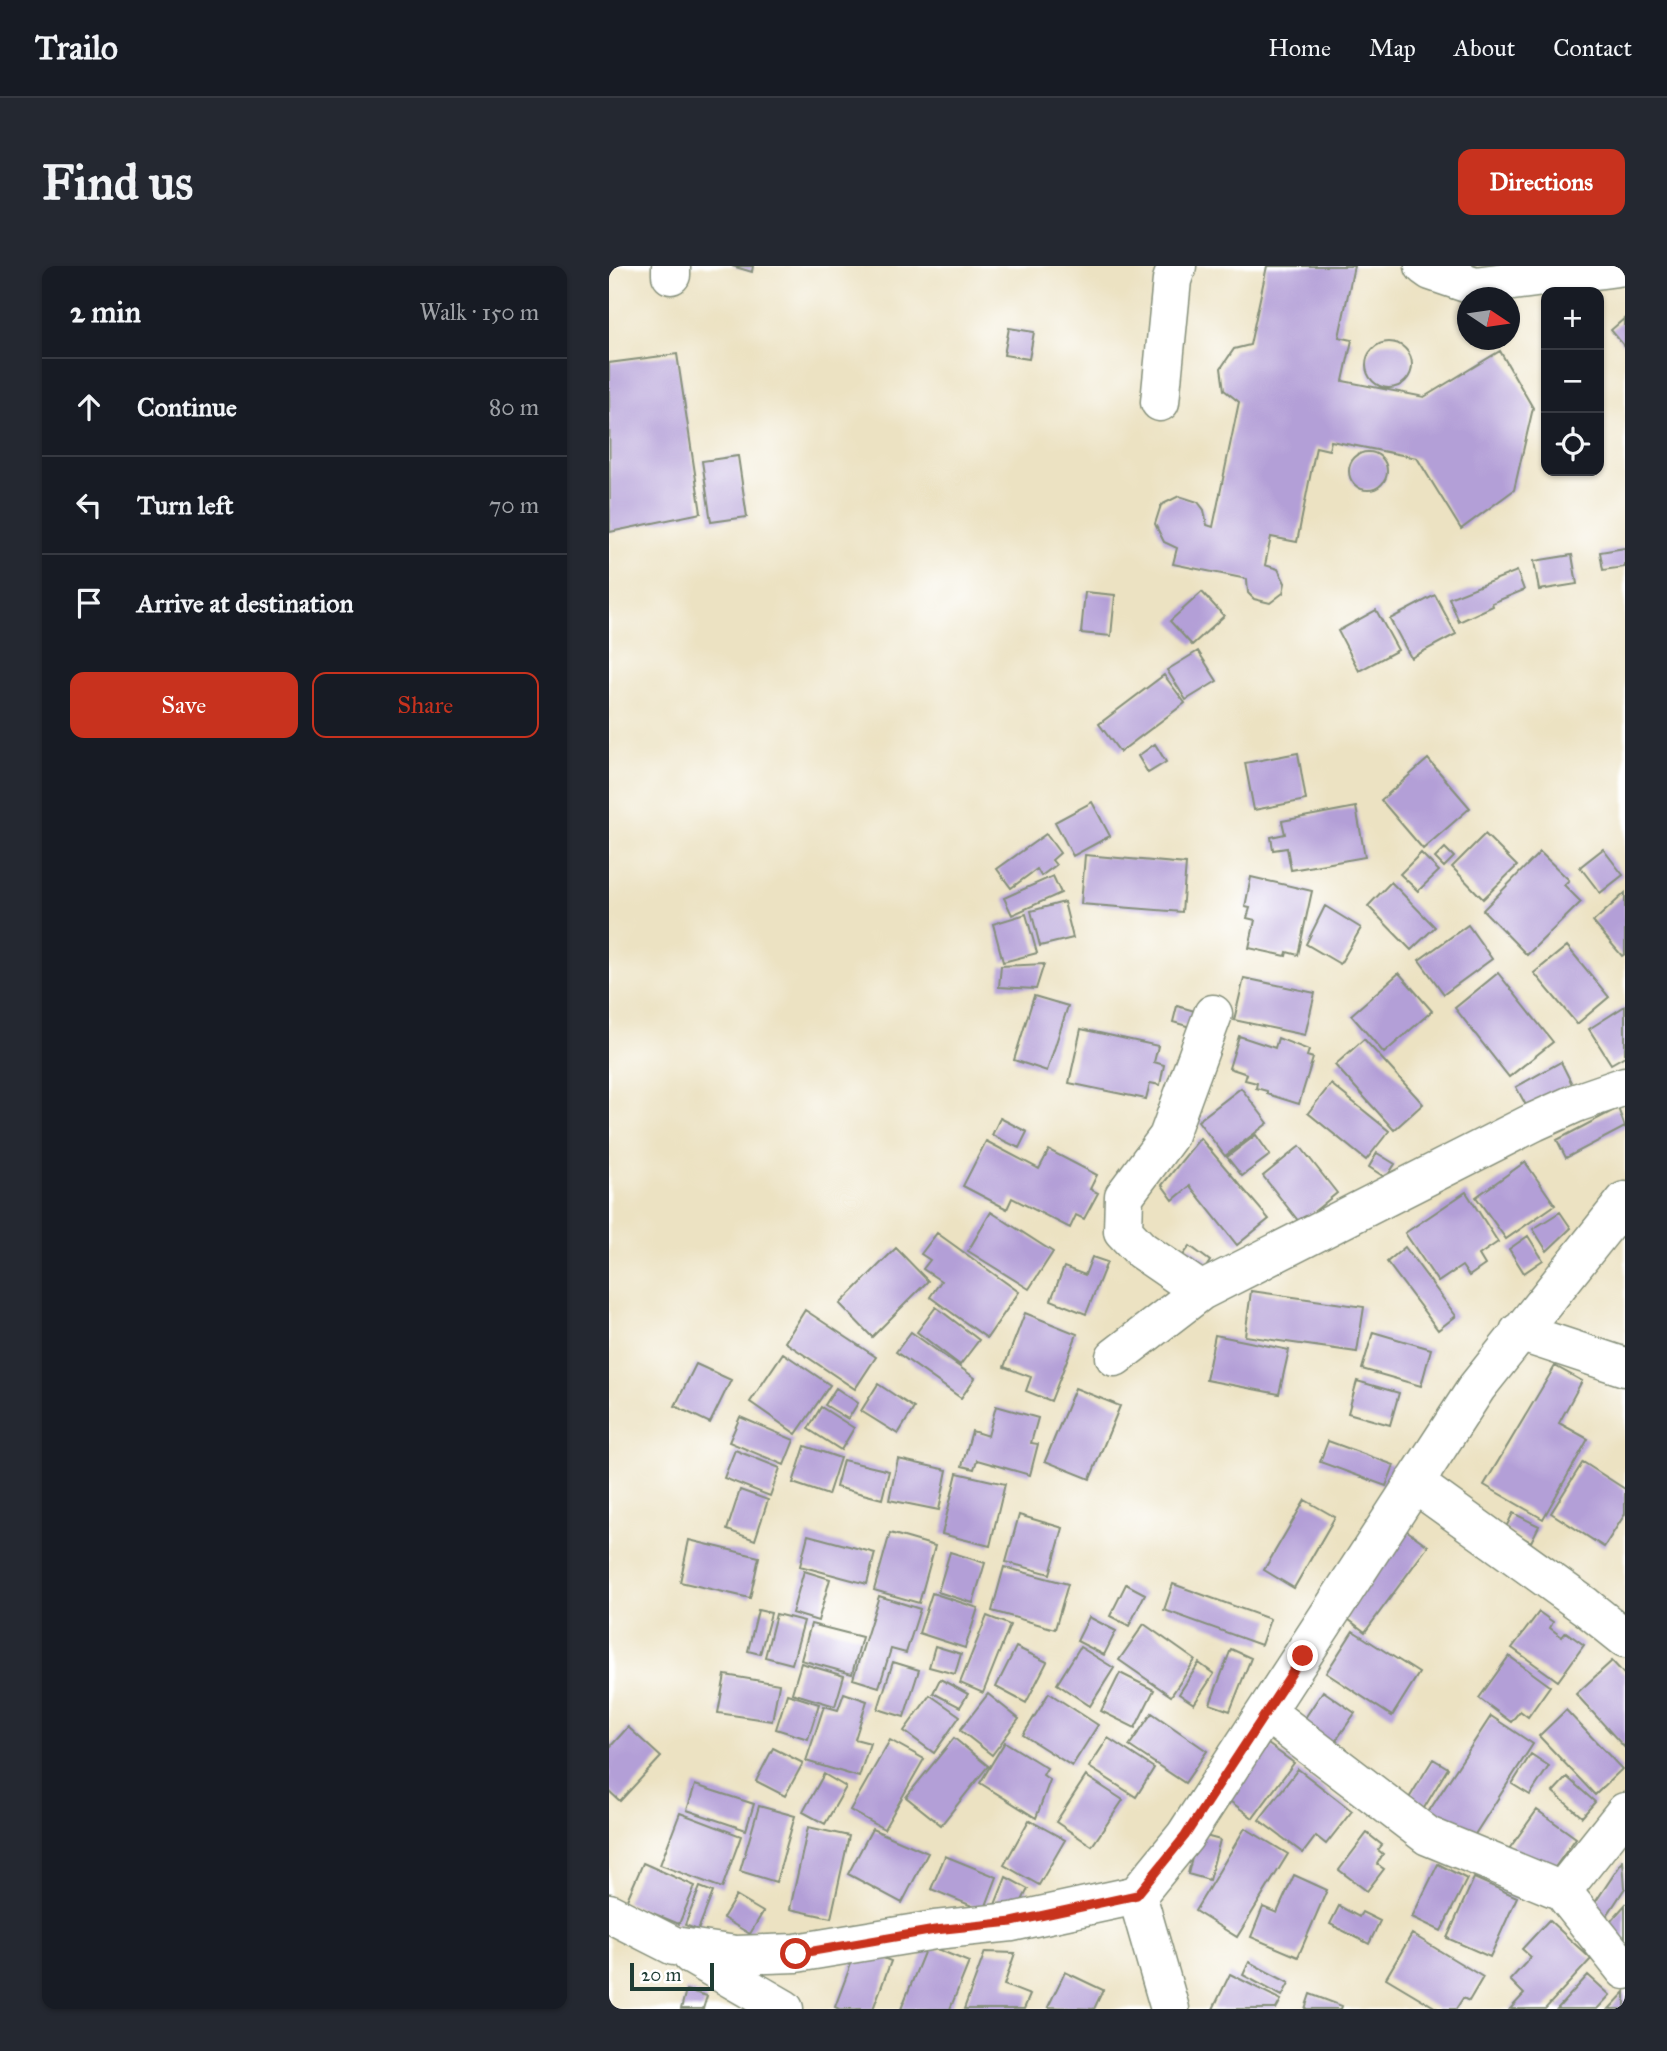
<!DOCTYPE html>
<meta charset="utf-8">
<style>
:root{--surface:#171b24;--page:#242831;--text:#f1f3f6;--muted:#9ea1a6;--line:#363941;--accent:#c8321e}
body{margin:0;font-family:"IM FELL Great Primer",serif;background:var(--page);color:var(--text)}
.controls{position:absolute;right:21px;top:21px;display:grid;overflow:hidden;border-radius:14px;box-shadow:0 2px 5px #0004}
.controls button{width:63px;height:63px;display:grid;place-items:center;padding:0;border:0;border-bottom:2px solid var(--line);background:var(--surface);color:var(--text);font:35px sans-serif}
.compass{position:absolute;left:848px;top:21px;width:63px;height:63px;border-radius:50%;background:var(--surface);box-shadow:0 2px 5px #0004;rotate:103deg}
.scale{position:absolute;left:21px;bottom:18px;width:84px;box-sizing:border-box;padding-left:7px;border:4px solid #1f3d34;border-top:0;font-size:19px;line-height:24px;white-space:nowrap;color:#1f3d34;-webkit-text-stroke:5px #fff;paint-order:stroke}
.stop{position:absolute;width:21px;height:21px;margin:-16px;border:5px solid #c8321e;border-radius:50%;background:#fff}
.stop.end{background:#c8321e;border-color:#fff;box-shadow:0 2px 7px #0008}
.list{margin:0;padding:0;list-style:none}
h2{display:flex;justify-content:space-between;align-items:center;height:91px;margin:0;padding:0 28px;font-size:30px}
h2 small{font-size:23px;font-weight:400;color:var(--muted)}
.list li{display:grid;grid-template-columns:46px 1fr auto;gap:21px;align-items:center;box-sizing:border-box;height:98px;padding:0 28px;border-top:2px solid var(--line)}
.list b{display:block;font-size:26px;white-space:nowrap}
.list em{font-size:23px;font-style:normal;color:var(--muted)}
.actions{display:flex;gap:14px;padding:21px 28px}
.actions a{flex:1;padding:16px 0;border:2px solid var(--accent);border-radius:14px;text-align:center;font-size:24px;color:var(--accent)}
.actions .main{background:var(--accent);color:#fff}
.icon{flex:none;width:38px;height:38px;fill:none;stroke:currentColor;stroke-width:2;stroke-linecap:round;stroke-linejoin:round}
.map{position:relative;flex:none;width:1016px;height:1743px;overflow:hidden;border-radius:14px}
header{display:flex;align-items:center;gap:42px;box-sizing:border-box;height:98px;padding:0 35px;background:var(--surface);border-bottom:2px solid var(--line)}
header strong{font-size:33px}
nav{display:flex;gap:38px;margin-inline-start:auto;font-size:24px}
.intro{display:flex;align-items:center;justify-content:space-between;box-sizing:border-box;height:168px;padding:0 42px}
h1{margin:0;font-size:49px}
.button{padding:18px 32px;border-radius:14px;background:var(--accent);color:#fff;font-size:24px;font-weight:700}
main{display:flex;gap:42px;padding:0 42px}
aside{flex:1;background:var(--surface);border-radius:14px;box-shadow:0 2px 5px #0004}
.map>svg:first-child{display:block}
.building{fill:#b39fd7}
.lines{fill:none;stroke-linecap:round;stroke-linejoin:round}
.minor-casing{stroke:#86907b;stroke-width:41}
.minor{stroke:#fff;stroke-width:38}
.route{stroke:#c8321e;stroke-width:9}
</style>
<header>
<strong>Trailo</strong>
<nav><a>Home</a><a>Map</a><a>About</a><a>Contact</a></nav>
</header>
<div class="intro"><h1>Find us</h1><a class="button">Directions</a></div>
<main>
<aside>
<h2>2 min<small>Walk · 150 m</small></h2>
<ul class="list">
<li><svg class="icon" aria-label="ahead" viewBox="0 0 24 24"><path d="M12 20V5M6 11l6-6 6 6"/></svg><div><b>Continue</b></div><em>80 m</em></li>
<li><svg class="icon" aria-label="left" viewBox="0 0 24 24"><path d="M17 20v-9H6M10 6l-5 5 5 5"/></svg><div><b>Turn left</b></div><em>70 m</em></li>
<li><svg class="icon" aria-label="arrive" viewBox="0 0 24 24"><path d="M6 21V4h12l-3 4 3 4H6"/></svg><div><b>Arrive at destination</b></div></li>
</ul>
<div class="actions"><a class="main">Save</a><a>Share</a></div>
</aside>
<div class="map">
<svg width="1016" height="1743" viewBox="0 0 1016 1743">
<rect width="100%" height="100%" fill="#fff"/>
<filter id="ink" filterUnits="userSpaceOnUse"><feTurbulence type="fractalNoise" baseFrequency=".0143" numOctaves="2"/><feDisplacementMap in="SourceGraphic" scale="14" xChannelSelector="R" yChannelSelector="G"/><feConvolveMatrix kernelMatrix="1 2 1 2 8 2 1 2 1" color-interpolation-filters="sRGB"/></filter>
<filter id="wash" filterUnits="userSpaceOnUse"><feTurbulence type="fractalNoise" baseFrequency=".00686" numOctaves="4" result="noise"/><feDisplacementMap in="SourceGraphic" scale="28" xChannelSelector="R" yChannelSelector="G"/><feGaussianBlur stdDeviation="1.57" result="paint"/><feColorMatrix in="noise" values="0 0 0 0 0 0 0 0 0 0 0 0 0 0 0 0 0 1.4 0 .05"/><feComposite in="paint" operator="in"/></filter>
<g filter="url(#wash)">
<rect width="100%" height="100%" fill="#ece2c2"/>
<g id="blocks">
<!-- building -->
<path class="building" d="M123,0H144L143,6Z
M658,0H745L730,71L743,74L734,115L815,131L891,85L924,142L905,224L852,263L808,192L722,175L720,184L707,181L688,276L662,271L656,299L669,303L676,317L674,327L661,337L645,333L639,327L638,313L564,298L568,282L555,276L546,258L552,239L570,230L589,236L595,244L598,259L604,261L630,136L615,124L612,102L625,83L641,79Z
M1016,52V81L1002,64Z
M400,62L425,66L420,93L395,89Z
M757 99a23 23 0 1 1 46 0a23 23 0 1 1-46 0Z
M68,88L92,247L1,266L0,97Z
M740 205a19 19 0 1 1 38 0a19 19 0 1 1-38 0Z
M129,190L138,251L102,256L93,195Z
M1016,282V301L994,304L991,286Z
M963,289L968,318L930,324L925,295Z
M908,305L915,324L883,337L884,340L850,356L840,332Z
M476,326L506,329L502,370L472,367Z
M593,326L615,350L583,379L561,355Z
M826,329L847,368L802,392L781,353Z
M767,344L789,384L750,405L729,365Z
M589,385L608,415L577,434L558,404Z
M555,409L576,437L511,486L490,458Z
M546,478L557,496L539,507L529,490Z
M689,487L697,534L645,544L636,497Z
M819,493L861,542L814,583L772,534Z
M483,536L501,570L464,590L446,556Z
M747,541L756,591L682,604L678,582L664,584L662,571L676,568L673,555Z
M437,568L451,587L443,594L447,599L432,610L428,603L402,622L388,603Z
M876,568L908,600L874,633L843,601Z
M836,582L845,591L835,601L826,592Z
M994,583L1014,609L991,627L971,601Z
M931,586L960,614L955,619L972,636L918,689L874,644Z
M812,587L830,605L809,625L791,608Z
M476,589L577,598L573,646L472,638Z
M444,610L452,627L403,649L395,632Z
M642,611L703,625L689,689L678,686L677,690L640,682L646,654L638,652L641,642L636,641Z
M782,616L826,661L802,684L759,640Z
M1016,627V688L1013,690L984,656Z
M455,636L464,672L431,680L422,645Z
M716,640L752,662L731,698L697,678Z
M417,648L428,687L394,696L384,658Z
M859,659L883,693L835,728L810,694Z
M958,680L1000,731L968,758L925,707Z
M435,698L427,723L390,721L392,700Z
M790,707L823,745L775,787L742,749Z
M889,707L944,776L900,811L846,742Z
M635,712L706,727L696,769L625,754Z
M425,730L459,740L438,805L405,794Z
M568,740L589,746L585,762L564,756Z
M1016,740V790L1002,798L980,763Z
M472,763L549,780L545,796L555,799L551,819L541,817L537,833L460,817Z
M630,770L666,782L669,772L700,784L698,790L704,792L690,838L658,828V825L647,822L648,817L636,814L638,808L620,802Z
M755,773L814,838L785,864L726,799Z
M952,796L963,818L919,843L907,821Z
M722,818L780,865L757,894L699,847Z
M632,822L659,857L616,890L589,855Z
M1009,842L1016,861L957,892L948,874Z
M391,852L418,866L410,882L383,869Z
M647,869L661,889L633,910L618,891Z
M591,872L660,953L628,979L581,920L564,934L553,919Z
M377,875L430,903L440,884L488,909L481,923L489,927L475,953L467,949L461,962L403,932L398,943L354,920Z
M691,880L728,927L691,957L654,910Z
M768,887L786,898L777,912L760,901Z
M916,896L946,939L897,973L867,931Z
M857,926L889,976L870,989L876,999L860,1010L853,1000L829,1016L796,967Z
M382,946L444,986L420,1023L359,985Z
M951,946L962,962L938,985L924,963Z
M328,967L410,1026L378,1072L321,1031L332,1015L314,1003L321,994L312,988Z
M919,970L934,994L915,1007L900,983Z
M581,980L601,995L591,1010L570,995Z
M796,981L847,1050L829,1064L778,996Z
M287,982L319,1015L263,1071L231,1038Z
M483,991L498,996L477,1048L442,1034L455,1001L476,1009Z
M642,1025L755,1041L748,1086L636,1070Z
M327,1041L370,1074L351,1099L308,1066Z
M196,1044L267,1091L246,1123L176,1076Z
M416,1047L468,1068L442,1135L417,1125L422,1111L395,1101Z
M302,1066L366,1112L352,1132L287,1086Z
M764,1066L822,1083L812,1120L753,1103Z
M606,1069L680,1084L670,1128L597,1114Z
M174,1087L221,1119L187,1168L141,1136Z
M87,1098L122,1114L101,1157L66,1140Z
M946,1100L973,1115L950,1157L979,1173L934,1253L875,1219Z
M748,1115L790,1127L781,1159L739,1147Z
M269,1118L305,1142L289,1168L252,1145Z
M227,1122L249,1137L239,1153L216,1139Z
M466,1122L511,1140L481,1213L436,1195Z
M387,1140L429,1152L422,1177L429,1178L421,1209L368,1194L365,1203L353,1200L363,1165L379,1170Z
M212,1141L245,1162L232,1184L199,1163Z
M131,1151L185,1174L175,1199L120,1176Z
M719,1175L785,1199L777,1220L711,1196Z
M196,1180L231,1192L219,1229L184,1217Z
M126,1184L171,1202L161,1230L115,1212Z
M289,1193L338,1204L330,1244L280,1234Z
M234,1194L280,1205L273,1233L227,1221Z
M974,1196L1016,1223V1248L995,1281L942,1247Z
M348,1207L396,1218L381,1280L333,1268Z
M131,1224L159,1234L146,1274L118,1264Z
M696,1234L726,1251L685,1322L655,1304Z
M904,1247L930,1260L922,1276L896,1263Z
M410,1249L454,1262L441,1308L397,1296Z
M797,1264L819,1280L756,1366L735,1350Z
M281,1267L326,1280L310,1337L265,1324Z
M199,1269L266,1287L258,1318L191,1300Z
M80,1274L150,1291L141,1332L71,1316Z
M341,1286L376,1297L364,1337L329,1326Z
M395,1301L459,1318L446,1363L383,1345Z
M195,1305L221,1313L209,1355L183,1347Z
M517,1318L536,1328L520,1360L501,1350Z
M564,1318L661,1353L652,1379L555,1344Z
M323,1327L369,1342L356,1382L310,1367Z
M270,1330L311,1343L297,1387L282,1383L270,1421L244,1413Z
M149,1344L162,1347L151,1388L139,1385Z
M930,1346L944,1356L941,1362L953,1371L957,1366L975,1379L949,1415L903,1382Z
M167,1348L195,1355L183,1398L156,1391Z
M378,1350L401,1359L374,1427L351,1417Z
M480,1351L507,1365L495,1389L468,1375Z
M202,1358L253,1371L243,1408L192,1394Z
M535,1358L586,1394L562,1430L510,1394Z
M744,1365L810,1407L783,1450L717,1407Z
M326,1380L352,1388L346,1408L320,1401Z
M407,1381L438,1396L417,1437L387,1421Z
M471,1381L505,1402L481,1440L448,1418Z
M622,1383L642,1392L621,1445L601,1438Z
M900,1390L941,1420L919,1451L911,1445L902,1456L870,1432Z
M1003,1395L1016,1409V1482L967,1428Z
M284,1396L310,1404L295,1451L269,1443Z
M192,1397L235,1410L226,1440L183,1427Z
M590,1397L605,1408L585,1438L570,1428Z
M511,1407L545,1424L526,1462L492,1445Z
M116,1409L170,1418L163,1455L109,1447Z
M331,1413L359,1428L351,1441L324,1427Z
M714,1425L746,1447L721,1483L690,1461Z
M235,1427L258,1435L246,1473L261,1477L250,1511L197,1495L215,1440L229,1444Z
M440,1427L489,1459L463,1500L414,1469Z
M178,1428L210,1438L199,1473L167,1463Z
M379,1428L410,1453L383,1489L351,1464Z
M321,1429L351,1450L325,1487L295,1465Z
M957,1444L1013,1503L986,1529L930,1470Z
M543,1447L598,1485L576,1517L520,1480Z
M882,1450L924,1478L861,1576L818,1548Z
M19,1461L52,1491L11,1535L0,1525V1482Z
M345,1472L379,1500L332,1559L297,1531Z
M499,1472L545,1502L527,1531L480,1501Z
M281,1474L315,1493L275,1563L241,1544Z
M396,1476L438,1502L434,1509L441,1514L427,1552L371,1517Z
M659,1478L685,1497L644,1552L618,1533Z
M164,1482L194,1497L176,1530L147,1515Z
M922,1488L940,1500L921,1529L903,1518Z
M824,1493L839,1502L809,1552L794,1542Z
M689,1503L743,1545L717,1578L707,1570L694,1587L650,1554Z
M215,1508L237,1521L216,1558L194,1546Z
M477,1510L514,1534L483,1580L447,1556Z
M958,1511L986,1536L973,1551L944,1526Z
M86,1519L145,1538L137,1564L78,1544Z
M150,1540L186,1550L167,1616L131,1605Z
M928,1544L967,1572L939,1611L900,1583Z
M71,1547L132,1570L113,1622L51,1599Z
M420,1554L456,1574L430,1619L395,1599Z
M199,1561L240,1570L222,1652L181,1643Z
M636,1562L679,1588L628,1671L586,1645Z
M263,1563L319,1587L293,1637L239,1608Z
M758,1567L773,1579L769,1584L774,1588L768,1598L775,1603L758,1625L730,1604Z
M589,1568L611,1574L600,1614L579,1608Z
M336,1590L388,1611L375,1645L322,1623Z
M1014,1595L1016,1622L997,1651L983,1641Z
M34,1597L86,1620L70,1658L17,1636Z
M829,1598L858,1613L832,1665L803,1651Z
M685,1609L718,1624L689,1691L642,1671L654,1641L668,1647Z
M397,1611L419,1623L408,1644L383,1646Z
M865,1612L908,1631L881,1691L838,1672Z
M91,1621L104,1626L89,1664L76,1659Z
M127,1630L154,1646L141,1668L114,1652Z
M1016,1639V1682L993,1665Z
M730,1640L750,1651L753,1646L771,1655L760,1678L721,1658Z
M940,1654L982,1693L936,1743H901L915,1728L901,1714L922,1691L913,1683Z
M803,1668L874,1711L860,1735L854,1732L847,1743H829L777,1712Z
M318,1679L360,1696L341,1743H292Z
M248,1682L282,1695L264,1743H230L226,1741Z
M376,1686L406,1687L395,1719L421,1729L415,1743H355Z
M640,1696L680,1717L673,1730L634,1709Z
M456,1706L494,1724L485,1743L439,1741Z
M621,1708L672,1734L667,1743H604Z
M979,1709L1001,1729L988,1743H948Z
M77,1724L98,1730L94,1743H72Z
M1016,1726V1743H1000Z
M701,1728L733,1740L732,1743H696Z"/>
</g>
</g>
<g filter="url(#ink)">
<use href="#blocks" fill-opacity="0" stroke="#86907b" stroke-width="2"/>
<g class="lines">
<defs>
<path id="minor" d="M815,0L822,5L866,20L1016,0
M62,9V0
M551,136L563,14L568,0
M592,1025L532,984L514,965L515,930L559,871L604,748
M910,1066L1016,1101
M506,1091L592,1025L925,856L967,837L1016,820
M805,1217L976,1340L1016,1372
M657,1446L819,1570L953,1625L1016,1704
M953,1625L1016,1546
M528,1629L561,1743
M0,1647L65,1680L127,1689L187,1687L326,1664L403,1656L528,1629L576,1570L868,1121L1016,935
M82,1689L175,1743"/>
</defs>
<!-- minor casing -->
<use href="#minor" class="minor-casing"/>
<!-- minor -->
<use href="#minor" class="minor"/>
</g>
</g>
<g class="lines" filter="url(#ink)">
<!-- route -->
<path class="route" d="M187,1688L326,1664L403,1656L528,1629L576,1570L694,1390"/>
</g>
</svg>
<div class="controls">
<button>+</button>
<button>−</button>
<button><svg class="icon" aria-label="locate" viewBox="0 0 24 24"><circle cx="12" cy="12" r="6"/><path d="M12 2v4M12 18v4M2 12h4M18 12h4"/></svg></button>
</div>
<svg class="compass" viewBox="-18 -18 36 36"><path d="M0-13l5 13h-10z" fill="#e53935"/><path d="M0 13l5-13h-10z" fill="#9ea1a6"/></svg>
<div class="scale">20 m</div>
<div class="stop" style="left:187px;top:1688px"></div>
<div class="stop end" style="left:694px;top:1390px"></div>
</div>
</main>
